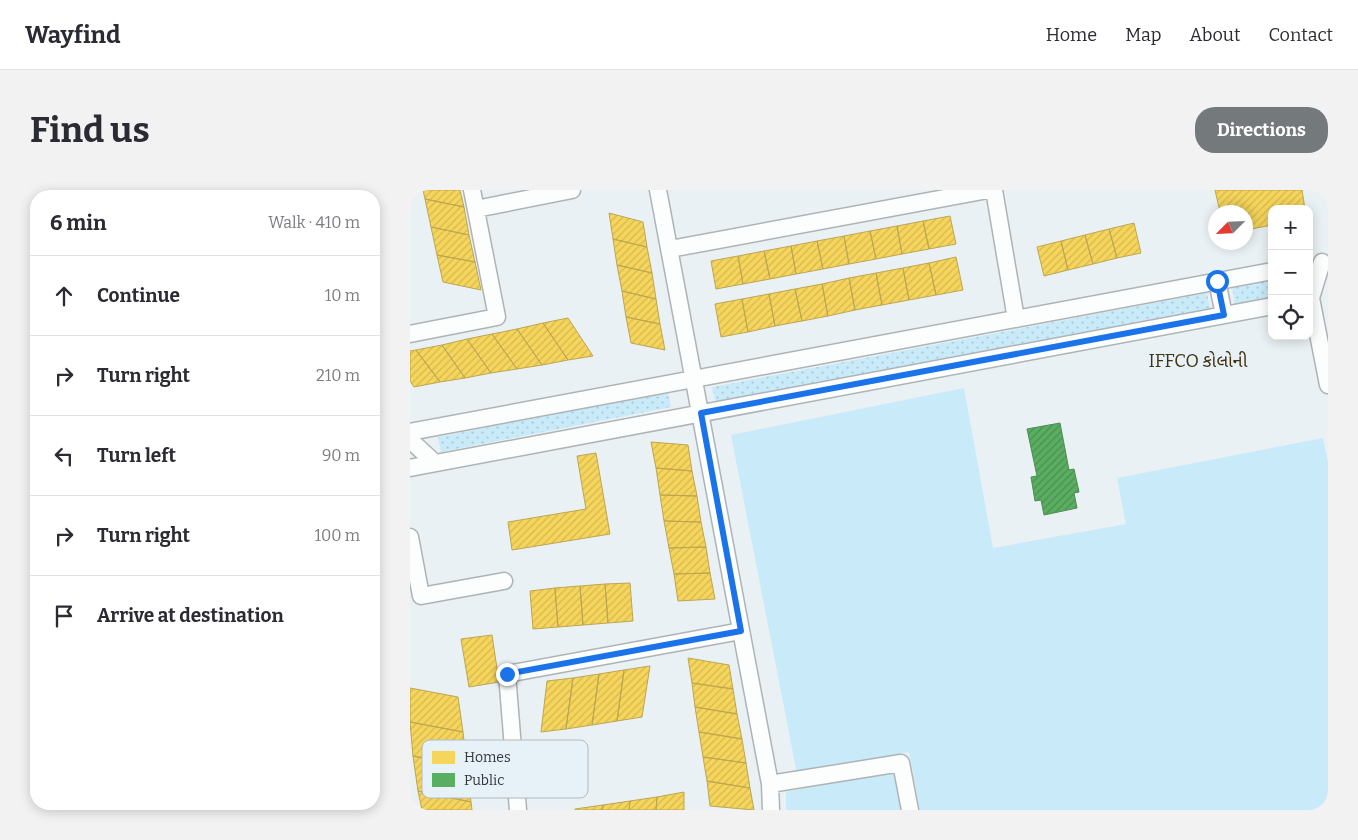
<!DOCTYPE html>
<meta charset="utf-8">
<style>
:root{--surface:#fff;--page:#f2f2f3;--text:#2b2b33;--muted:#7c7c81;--line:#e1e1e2;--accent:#74797c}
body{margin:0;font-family:Bitter,"Noto Sans Gujarati",serif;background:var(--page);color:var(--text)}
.controls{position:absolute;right:15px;top:15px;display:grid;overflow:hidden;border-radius:10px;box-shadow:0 2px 12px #0003}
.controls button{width:45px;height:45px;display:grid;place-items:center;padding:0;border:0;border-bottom:1px solid var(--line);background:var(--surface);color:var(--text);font:25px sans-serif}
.compass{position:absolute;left:798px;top:15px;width:45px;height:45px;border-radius:50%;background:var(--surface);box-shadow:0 2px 12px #0003;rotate:246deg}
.stop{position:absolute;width:15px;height:15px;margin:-11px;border:4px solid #1a73e8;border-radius:50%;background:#fff}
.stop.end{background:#1a73e8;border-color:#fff;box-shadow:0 1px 5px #0008}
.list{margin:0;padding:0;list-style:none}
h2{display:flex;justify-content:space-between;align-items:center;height:65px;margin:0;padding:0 20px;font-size:21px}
h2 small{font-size:16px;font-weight:400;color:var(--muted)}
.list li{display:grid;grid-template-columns:32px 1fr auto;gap:15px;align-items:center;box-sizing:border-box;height:80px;padding:0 20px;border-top:1px solid var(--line)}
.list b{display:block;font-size:19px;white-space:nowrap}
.list em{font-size:16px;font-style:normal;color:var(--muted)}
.icon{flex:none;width:28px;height:28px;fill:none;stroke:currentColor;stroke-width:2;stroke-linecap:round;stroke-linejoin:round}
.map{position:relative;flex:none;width:918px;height:620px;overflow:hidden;border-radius:20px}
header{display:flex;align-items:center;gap:30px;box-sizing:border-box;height:70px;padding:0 25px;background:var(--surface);border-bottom:1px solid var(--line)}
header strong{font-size:24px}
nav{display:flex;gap:28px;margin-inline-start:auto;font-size:18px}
.intro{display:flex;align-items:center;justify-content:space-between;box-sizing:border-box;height:120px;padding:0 30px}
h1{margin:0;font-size:35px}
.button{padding:12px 22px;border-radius:20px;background:var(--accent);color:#fff;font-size:18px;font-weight:700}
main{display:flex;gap:30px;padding:0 30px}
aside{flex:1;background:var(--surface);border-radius:20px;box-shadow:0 2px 12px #0003}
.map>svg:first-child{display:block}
.grass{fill:#c9eaf9}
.park{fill:url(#park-dots)}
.homes{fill:url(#homes-hatch);stroke:#bca652}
.public{fill:url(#public-hatch);stroke:#4f8b56}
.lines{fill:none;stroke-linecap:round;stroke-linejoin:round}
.minor-casing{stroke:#aeb3b5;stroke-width:19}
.minor{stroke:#fcfdfd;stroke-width:16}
.route{stroke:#1a73e8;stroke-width:6}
.labels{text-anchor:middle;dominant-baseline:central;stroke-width:5;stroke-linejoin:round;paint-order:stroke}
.quarter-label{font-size:18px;fill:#47300c;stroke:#e6f2f8}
.key{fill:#e6f2f8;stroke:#b1babf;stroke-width:1}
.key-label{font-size:14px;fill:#34393b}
</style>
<header>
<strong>Wayfind</strong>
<nav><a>Home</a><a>Map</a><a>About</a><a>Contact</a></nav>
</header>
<div class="intro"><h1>Find us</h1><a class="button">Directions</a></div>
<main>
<aside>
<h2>6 min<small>Walk · 410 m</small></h2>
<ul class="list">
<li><svg class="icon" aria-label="ahead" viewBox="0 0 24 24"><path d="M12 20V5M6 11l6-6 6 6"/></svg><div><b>Continue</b></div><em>10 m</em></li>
<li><svg class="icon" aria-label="right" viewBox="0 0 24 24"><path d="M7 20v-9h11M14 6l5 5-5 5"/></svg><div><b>Turn right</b></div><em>210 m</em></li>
<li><svg class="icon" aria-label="left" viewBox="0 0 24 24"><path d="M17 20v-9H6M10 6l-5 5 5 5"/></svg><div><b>Turn left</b></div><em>90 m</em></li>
<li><svg class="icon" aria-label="right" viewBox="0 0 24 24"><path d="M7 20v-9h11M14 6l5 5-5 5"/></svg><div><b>Turn right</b></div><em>100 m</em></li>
<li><svg class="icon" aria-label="arrive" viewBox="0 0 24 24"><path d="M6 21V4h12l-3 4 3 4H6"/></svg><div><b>Arrive at destination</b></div></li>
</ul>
</aside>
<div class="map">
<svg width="918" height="620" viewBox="0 0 918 620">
<defs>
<pattern id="park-dots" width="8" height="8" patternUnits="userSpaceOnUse" patternTransform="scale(1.25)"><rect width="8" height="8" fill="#c9eaf9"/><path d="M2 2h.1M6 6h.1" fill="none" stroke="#adc9d6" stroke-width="1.8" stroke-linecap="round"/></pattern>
<pattern id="homes-hatch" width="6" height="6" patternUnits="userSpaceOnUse" patternTransform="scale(1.25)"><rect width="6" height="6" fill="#f6d55c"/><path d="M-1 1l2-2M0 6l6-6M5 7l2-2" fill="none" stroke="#d4b851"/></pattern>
<pattern id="public-hatch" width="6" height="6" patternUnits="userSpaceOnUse" patternTransform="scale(1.25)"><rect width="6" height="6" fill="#5aae61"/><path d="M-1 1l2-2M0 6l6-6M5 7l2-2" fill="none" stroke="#4b8f51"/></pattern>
</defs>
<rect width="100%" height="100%" fill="#eaf1f4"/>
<!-- grass -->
<path class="grass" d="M554,198L583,358L716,334L707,288L913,248L918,272V620H510L499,562L387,584L321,245Z
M484,580L491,620H376V602Z"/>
<!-- park -->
<path class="park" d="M862,89V109L825,116L822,97Z
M797,103L800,118L305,212L302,197Z
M258,202L261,217L31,262L28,247Z"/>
<!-- homes -->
<path class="homes" d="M13,0H50L54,17L15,9Z
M805,0H892L895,19H862V35L836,40V22H810Z
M15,9L54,17L59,45L21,37Z
M199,23L233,32L237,57L203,49Z
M540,26L546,54L519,59L513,31Z
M513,31L519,59L492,64L487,36Z
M724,33L731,63L707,68L699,39Z
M487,36L492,64L466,69L460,41Z
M21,37L59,45L65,72L27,65Z
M699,39L707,68L683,74L675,45Z
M460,41L466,69L439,74L434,46Z
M675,45L683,74L658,80L651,51Z
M434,46L439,74L413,79L407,51Z
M203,49L237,57L242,83L207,75Z
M407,51L413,79L386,84L381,56Z
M651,51L658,80L634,86L627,57Z
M381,56L386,84L360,89L354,61Z
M354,61L360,89L333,94L328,66Z
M27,65L65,72L71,100L33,92Z
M328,66L333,94L306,99L301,71Z
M546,67L553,100L526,105L519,73Z
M519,73L526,105L499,110L493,78Z
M207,75L242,83L246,109L212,101Z
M493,78L499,110L472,115L466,83Z
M466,83L472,115L445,120L439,88Z
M439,88L445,120L418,126L412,94Z
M412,94L418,126L392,131L385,99Z
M385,99L392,131L365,136L359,104Z
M212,101L246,109L250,134L216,127Z
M359,104L365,136L338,142L332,109Z
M332,109L338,142L311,147L305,114Z
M216,127L250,134L255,160L221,153Z
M158,128L183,166L158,170L133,133Z
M133,133L158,170L132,175L107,139Z
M107,139L132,175L107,179L82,144Z
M82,144L107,179L81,183L57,149Z
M57,149L81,183L55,188L32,155Z
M32,155L55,188L30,192L6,160Z
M6,160L30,192L4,197L0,191V161Z
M241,252L278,255L282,281L246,278Z
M186,263L200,344L102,360L98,332L176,319L167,266Z
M246,278L282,281L287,306L250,305Z
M250,305L287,306L291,332L254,331Z
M254,331L291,332L296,357L259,358Z
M296,357L300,383L264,384L259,358Z
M300,383L305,409L268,411L264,384Z
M220,393L223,431L198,433L195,394Z
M195,394L198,433L173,435L170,396Z
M170,396L173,435L148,437L145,398Z
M145,398L148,437L123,439L120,401Z
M82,445L89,492L59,497L51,449Z
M278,468L319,475L323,499L282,493Z
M240,476L232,527L207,531L214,480Z
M214,480L207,531L182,535L189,484Z
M189,484L182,535L156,539L163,488Z
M163,488L156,539L131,542L137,491Z
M282,493L323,499L327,524L285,517Z
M0,498L48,507L53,542L0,532Z
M285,517L327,524L332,549L289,542Z
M0,532L53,542L57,577L3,566Z
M289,542L332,549L336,573L293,567Z
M3,566L57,577L61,612L8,601Z
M293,567L336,573L340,598L297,591Z
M297,591L340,598L344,620L300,616Z
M8,601L61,612L62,620H12Z
M274,602V620H246L247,607Z
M247,607L246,620H219L220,611Z
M220,611L219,620H192L193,615Z
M193,615L192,620H165V619Z"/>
<!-- public -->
<path class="public" d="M650,233L659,280L664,279L669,302L664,303L667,318L634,325L631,310L625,311L621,287L627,286L617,239Z"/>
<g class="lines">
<defs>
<path id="minor" d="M248,0L360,594L361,620
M584,0L606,129
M66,19L162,0
M260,59L578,0
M912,72L901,108L918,195
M807,91L814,125
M0,144L87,127L62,0
M0,242L862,81
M0,250L25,273
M0,278L862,116
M0,347L11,406L94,391
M360,594L491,573L500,620
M108,620L97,484L331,441"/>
</defs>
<!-- minor casing -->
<use href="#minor" class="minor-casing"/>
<!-- minor -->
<use href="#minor" class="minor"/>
</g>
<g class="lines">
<!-- route -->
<path class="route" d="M97,484L331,441L291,223L814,125L807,91"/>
</g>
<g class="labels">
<!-- quarter labels -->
<g class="quarter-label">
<text x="788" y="171">IFFCO કોલોની</text>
</g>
</g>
<!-- legend -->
<rect x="12" y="550" width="166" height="58" rx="8" class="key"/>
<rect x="22" y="561" width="23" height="13" fill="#f6d55c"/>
<rect x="22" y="583" width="23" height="14" fill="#5aae61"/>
<g class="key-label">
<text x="54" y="572">Homes</text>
<text x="54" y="595">Public</text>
</g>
</svg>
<div class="controls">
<button>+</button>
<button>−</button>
<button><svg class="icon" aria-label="locate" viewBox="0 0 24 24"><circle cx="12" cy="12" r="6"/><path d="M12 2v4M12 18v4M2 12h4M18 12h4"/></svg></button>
</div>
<svg class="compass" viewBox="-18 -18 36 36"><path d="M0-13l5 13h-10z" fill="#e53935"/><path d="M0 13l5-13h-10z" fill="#7c7c81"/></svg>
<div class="stop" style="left:807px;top:91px"></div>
<div class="stop end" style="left:97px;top:484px"></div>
</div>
</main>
